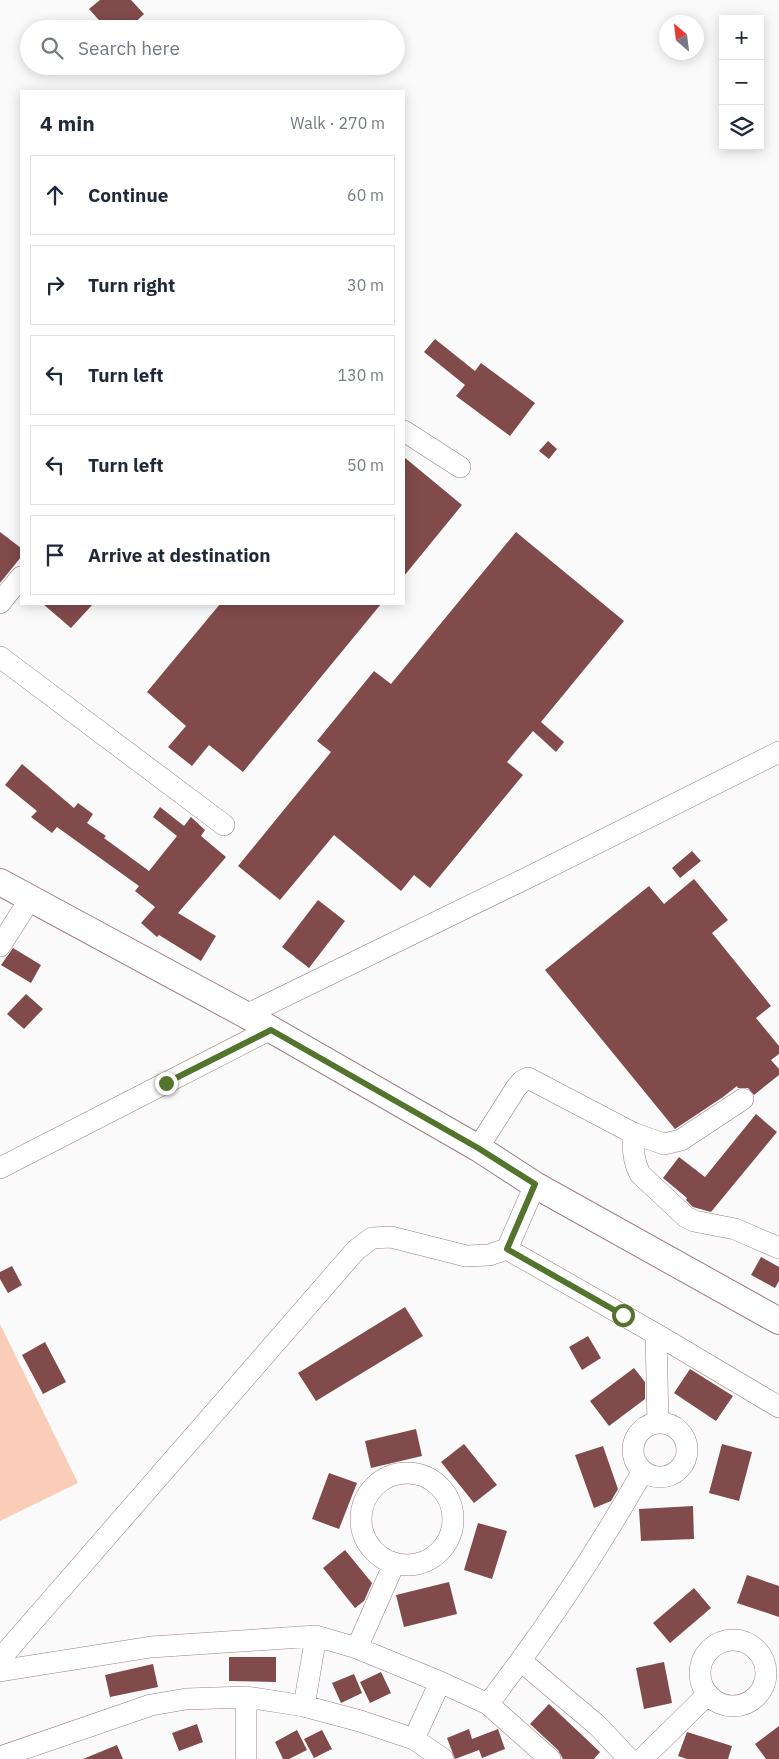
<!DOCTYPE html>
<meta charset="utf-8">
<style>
:root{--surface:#fff;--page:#f6f6f7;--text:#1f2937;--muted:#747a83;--line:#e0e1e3}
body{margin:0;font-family:"IBM Plex Sans",sans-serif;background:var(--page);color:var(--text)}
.controls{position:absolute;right:15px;top:15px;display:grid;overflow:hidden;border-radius:0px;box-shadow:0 2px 12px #0003}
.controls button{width:45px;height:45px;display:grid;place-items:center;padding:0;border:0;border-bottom:1px solid var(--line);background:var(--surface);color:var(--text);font:25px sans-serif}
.compass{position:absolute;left:659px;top:15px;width:45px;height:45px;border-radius:50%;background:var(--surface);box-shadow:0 2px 12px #0003;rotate:332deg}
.stop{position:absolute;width:15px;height:15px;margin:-11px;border:4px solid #52742d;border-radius:50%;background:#fff}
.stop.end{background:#52742d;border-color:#fff;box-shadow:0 1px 5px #0008}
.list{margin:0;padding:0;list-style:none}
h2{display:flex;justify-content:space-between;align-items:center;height:65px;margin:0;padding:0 20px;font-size:21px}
h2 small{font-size:16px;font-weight:400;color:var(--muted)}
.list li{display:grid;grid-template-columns:32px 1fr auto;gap:15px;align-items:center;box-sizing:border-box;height:80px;margin:0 10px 10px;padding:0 10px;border:1px solid var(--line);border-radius:0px}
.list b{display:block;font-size:19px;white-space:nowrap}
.list em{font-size:16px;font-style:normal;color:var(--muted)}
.icon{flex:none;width:28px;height:28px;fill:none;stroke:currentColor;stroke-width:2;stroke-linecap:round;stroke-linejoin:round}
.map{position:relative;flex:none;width:779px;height:1759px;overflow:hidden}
.search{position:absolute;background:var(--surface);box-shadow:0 2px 12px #0003;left:20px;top:20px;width:385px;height:55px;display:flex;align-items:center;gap:12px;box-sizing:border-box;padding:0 18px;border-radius:28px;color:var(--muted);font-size:19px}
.panel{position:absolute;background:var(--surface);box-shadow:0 2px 12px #0003;left:20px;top:90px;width:385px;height:515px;border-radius:0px}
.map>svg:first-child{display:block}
.green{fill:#facdb8}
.building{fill:#814a4b}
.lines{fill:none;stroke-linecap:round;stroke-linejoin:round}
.minor-casing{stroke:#9f7c8b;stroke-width:22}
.major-casing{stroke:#9f7c8b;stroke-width:28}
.minor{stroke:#fff;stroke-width:21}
.major{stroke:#fff;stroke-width:26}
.route{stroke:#52742d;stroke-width:6}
</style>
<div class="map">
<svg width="779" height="1759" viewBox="0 0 779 1759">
<rect width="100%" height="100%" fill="#fafafa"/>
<!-- green -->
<path class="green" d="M0,1324L78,1483L0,1521Z"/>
<!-- building -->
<path class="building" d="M100,0H131L144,14L128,29H107L89,9Z
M435,339L475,371L481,363L535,403L510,436L456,396L465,385L424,352Z
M548,441L557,449L549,459L539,451Z
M404,457L462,505L404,576Z
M0,532L21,548V557L0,583Z
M516,532L624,621L541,722L564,742L556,752L533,731L507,762L523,775L430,888L414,875L401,891L334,835L280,900L238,866L331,752L317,741L374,671L391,684Z
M43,604H93L71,628Z
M220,604H381L243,772L209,745L192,766L168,747L186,726L147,692Z
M22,764L74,808L78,803L93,814L87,823L106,836L104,838L149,871L177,836L153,817L160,807L184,826L191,817L205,830L201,836L226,857L178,913L216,936L201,961L159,935L157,937L141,923L155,907L135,891L139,886L57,827L52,833L31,817L37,811L5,785Z
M692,851L701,861L680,878L672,868Z
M694,879L728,920L712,933L771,1006L756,1018L779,1046V1054L771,1060L779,1069V1075L754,1095L748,1088H738L737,1086L723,1097L675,1129L545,970L649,886L664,904Z
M318,900L345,921L309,968L282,947Z
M13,948L41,965L31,983L1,965Z
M26,994L43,1009L24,1029L7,1014Z
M756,1114L777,1132L711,1212L693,1207L686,1200L687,1198L663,1178L679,1157L705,1177Z
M761,1257L779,1267V1281L775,1288L751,1275Z
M12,1266L22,1285L8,1293L0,1279V1272Z
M405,1307L423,1336L316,1401L298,1373Z
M588,1336L601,1358L582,1370L569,1347Z
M45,1342L66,1382L43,1394L22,1355Z
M634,1368L645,1382V1399L609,1426L590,1401Z
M690,1369L733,1396L716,1421L674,1393Z
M416,1429L422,1456L371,1468L365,1441Z
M464,1444L497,1485L474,1503L441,1462Z
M722,1444L752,1452L739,1501L709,1493Z
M603,1446L618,1489L611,1501L594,1508L575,1455Z
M329,1473L357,1483L339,1529L312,1519Z
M693,1506L694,1539L641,1541L639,1509Z
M478,1523L507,1531L492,1579L464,1570Z
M345,1550L372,1583L364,1601L355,1608L323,1568Z
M747,1575L779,1586V1617L737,1603Z
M449,1582L457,1614L404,1627L396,1595Z
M694,1588L711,1608L670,1643L653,1623Z
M229,1657H276V1682L229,1681Z
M664,1662L672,1703L644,1709L636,1668Z
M153,1664L158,1687L110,1697L105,1675Z
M381,1672L391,1693L370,1703L360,1682Z
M354,1674L362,1693L341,1703L332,1683Z
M549,1704L600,1752L594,1759H563L558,1750L530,1724Z
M197,1724L203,1742L179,1751L172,1733Z
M779,1726V1759H766L755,1744Z
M469,1729L472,1739L498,1729L505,1749L482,1758L479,1750L455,1759L447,1738Z
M297,1730L307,1750L289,1759H283L275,1742Z
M322,1730L332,1749L314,1758L304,1739Z
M687,1732L732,1746L728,1759H687L678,1756Z
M117,1745L123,1759H83Z"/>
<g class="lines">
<defs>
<path id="minor" d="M404,431L460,467
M0,603L21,577
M0,657L224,825
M0,946L30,899
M246,1015L537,873L779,752
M633,1133C633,1148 633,1161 640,1174L686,1217L694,1221L735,1229L779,1248
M478,1148L516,1088L522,1081L528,1078L633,1133L664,1144L681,1140L743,1099
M0,1168L271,1029
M507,1249L656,1334L779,1407
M656,1334L658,1423
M633 1450a27 27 0 1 1 54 0a27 27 0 1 1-54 0Z
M361 1519a46 46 0 1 1 92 0a46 46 0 1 1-92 0Z
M700 1673a33 33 0 1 1 66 0a33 33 0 1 1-66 0Z
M357,1648L394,1564
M0,1659L356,1250L372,1238L391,1237L466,1256L489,1255L507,1249L535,1185
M521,1661L598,1726L629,1759
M0,1671L151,1647L316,1636L357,1648L440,1682L488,1704L550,1759
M488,1704C545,1630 597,1552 643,1471
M304,1706L316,1636
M414,1739L440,1682
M0,1757L151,1705L186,1699L246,1697L304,1706L360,1721L414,1739L443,1759
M246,1759V1697
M642,1759L708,1694"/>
<path id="major" d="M0,882L246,1015L478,1148L535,1185L779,1321"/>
</defs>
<!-- minor casing -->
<use href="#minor" class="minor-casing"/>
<!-- major casing -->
<use href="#major" class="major-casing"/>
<!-- minor -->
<use href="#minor" class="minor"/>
<!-- major -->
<use href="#major" class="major"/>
</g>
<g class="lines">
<!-- route -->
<path class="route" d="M166,1083L271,1030L478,1148L535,1184L507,1249L623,1315"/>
</g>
</svg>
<div class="controls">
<button>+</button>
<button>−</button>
<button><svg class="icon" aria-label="layers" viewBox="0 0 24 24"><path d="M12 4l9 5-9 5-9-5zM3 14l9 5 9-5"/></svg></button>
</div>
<svg class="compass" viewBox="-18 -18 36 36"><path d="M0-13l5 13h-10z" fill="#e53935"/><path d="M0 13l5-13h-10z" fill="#747a83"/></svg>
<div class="stop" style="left:623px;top:1315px"></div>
<div class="stop end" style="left:166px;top:1083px"></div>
<div class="search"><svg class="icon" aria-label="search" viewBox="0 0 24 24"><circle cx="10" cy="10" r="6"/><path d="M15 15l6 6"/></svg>Search here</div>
<section class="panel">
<h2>4 min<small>Walk · 270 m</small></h2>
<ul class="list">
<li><svg class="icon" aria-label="ahead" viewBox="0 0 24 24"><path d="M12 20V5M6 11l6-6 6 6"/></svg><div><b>Continue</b></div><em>60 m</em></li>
<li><svg class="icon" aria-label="right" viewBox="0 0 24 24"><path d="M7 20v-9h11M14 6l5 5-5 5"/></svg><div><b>Turn right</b></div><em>30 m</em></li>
<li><svg class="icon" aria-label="left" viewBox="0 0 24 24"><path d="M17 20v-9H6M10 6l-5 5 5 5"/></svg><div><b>Turn left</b></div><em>130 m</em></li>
<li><svg class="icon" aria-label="left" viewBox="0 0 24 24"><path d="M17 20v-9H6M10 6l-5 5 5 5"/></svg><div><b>Turn left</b></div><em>50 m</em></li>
<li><svg class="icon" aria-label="arrive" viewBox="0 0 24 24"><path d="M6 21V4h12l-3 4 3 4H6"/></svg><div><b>Arrive at destination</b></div></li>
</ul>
</section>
</div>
